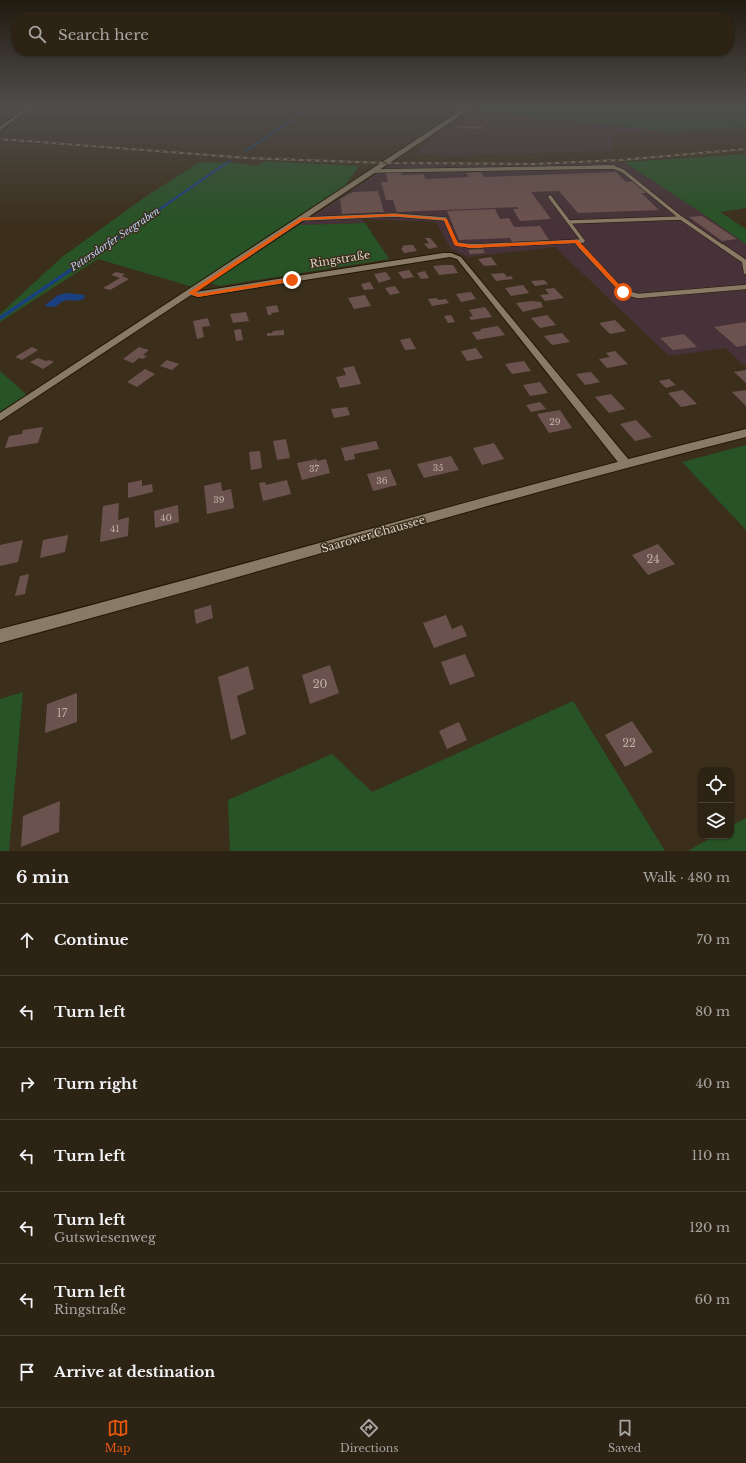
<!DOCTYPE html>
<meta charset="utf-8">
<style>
:root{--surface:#2c2315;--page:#382f22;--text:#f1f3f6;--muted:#a6a4a0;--line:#484034;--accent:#ea580c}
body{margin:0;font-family:"Libre Baskerville",serif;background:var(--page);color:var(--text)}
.controls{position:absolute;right:12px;bottom:12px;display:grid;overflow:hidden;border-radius:8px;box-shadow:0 1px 3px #0004}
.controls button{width:36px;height:36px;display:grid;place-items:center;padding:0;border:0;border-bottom:1px solid var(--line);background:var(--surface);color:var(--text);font:20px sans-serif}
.stop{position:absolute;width:12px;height:12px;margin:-9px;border:3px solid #ea580c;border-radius:50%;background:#fff}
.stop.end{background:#ea580c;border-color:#fff;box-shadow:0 1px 4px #0008}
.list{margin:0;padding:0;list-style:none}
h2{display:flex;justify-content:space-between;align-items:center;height:52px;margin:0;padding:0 16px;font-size:17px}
h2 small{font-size:13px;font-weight:400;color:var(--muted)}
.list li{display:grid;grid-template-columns:26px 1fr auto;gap:12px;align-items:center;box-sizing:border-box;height:72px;padding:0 16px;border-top:1px solid var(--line)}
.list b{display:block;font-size:15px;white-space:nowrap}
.list p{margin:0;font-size:13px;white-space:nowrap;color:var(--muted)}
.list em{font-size:13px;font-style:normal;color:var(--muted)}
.icon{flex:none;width:22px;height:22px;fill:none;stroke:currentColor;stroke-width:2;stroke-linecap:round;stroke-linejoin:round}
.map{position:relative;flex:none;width:746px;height:851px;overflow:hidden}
.search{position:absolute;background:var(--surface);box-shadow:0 1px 3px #0004;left:12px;right:12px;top:12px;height:44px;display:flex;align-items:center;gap:10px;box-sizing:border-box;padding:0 14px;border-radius:16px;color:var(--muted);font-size:15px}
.sheet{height:556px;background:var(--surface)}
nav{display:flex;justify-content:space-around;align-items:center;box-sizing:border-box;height:56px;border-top:1px solid var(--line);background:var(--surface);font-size:11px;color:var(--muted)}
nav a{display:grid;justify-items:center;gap:2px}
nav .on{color:var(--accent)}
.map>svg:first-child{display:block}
.industrial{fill:#463238}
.green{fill:#285326}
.water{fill:#1b4080}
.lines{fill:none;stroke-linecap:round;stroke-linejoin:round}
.stream-far2{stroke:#1b4080;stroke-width:2}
.stream-far1{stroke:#1b4080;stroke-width:2.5}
.stream{stroke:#1b4080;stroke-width:3.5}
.building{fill:#6c524e}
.lane-far2-casing{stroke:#221605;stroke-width:3.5}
.lane-far1-casing{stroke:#221605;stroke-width:4.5}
.lane-casing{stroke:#221605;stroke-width:5.5}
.street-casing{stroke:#221605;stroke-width:2}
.secondary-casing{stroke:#221605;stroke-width:2}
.highway-casing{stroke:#221605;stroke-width:2}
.lane-far2{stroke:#897a65;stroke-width:3}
.lane-far1{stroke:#897a65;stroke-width:3.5}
.lane{stroke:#897a65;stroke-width:4.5}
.street{fill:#897a65;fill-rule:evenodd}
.secondary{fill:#897a65;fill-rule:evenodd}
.highway{fill:#e4867d;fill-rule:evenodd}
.rail-casing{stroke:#857a6b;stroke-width:2}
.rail{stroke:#3b2f1c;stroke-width:1.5;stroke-dasharray:4;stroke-linecap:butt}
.route{fill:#ea580c}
.labels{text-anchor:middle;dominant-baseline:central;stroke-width:3;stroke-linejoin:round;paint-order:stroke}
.number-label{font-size:9px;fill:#bdb0a6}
.far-water-label{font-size:10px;font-style:italic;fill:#bcd3f9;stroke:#3b2f1c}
.street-label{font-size:11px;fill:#d8d0c4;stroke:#3b2f1c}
.near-number-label{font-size:11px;fill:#bdb0a6}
</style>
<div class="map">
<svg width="746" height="851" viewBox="0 0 746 851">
<rect width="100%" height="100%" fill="#3b2f1c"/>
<!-- industrial -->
<path class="industrial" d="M471,110L665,131L670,133L614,134L613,151L454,155L416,154L422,148Z
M624,162L699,211L746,244V367L725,348L669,356L555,247L468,257L451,249L436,222L363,219L365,223L299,225L390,165H535Z"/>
<!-- green -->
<path class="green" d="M479,105H746V109L742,115L746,118V127L665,131L471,110Z
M746,154V208L720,212L746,229V244L699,211L624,162Z
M265,161L359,166L345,186L193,287L98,259L0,322V314L62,257L148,195L200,162L235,163L257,166Z
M365,223L389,259L219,286L211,283L299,225Z
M0,371L28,396L0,414Z
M746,445V530L682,462Z
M23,692L9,851H0V699Z
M573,701L665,851H230L228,800L332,754L372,792Z
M746,818V851H688L714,836H731V826Z"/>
<!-- water -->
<path class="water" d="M67,293L85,295L84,299C69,304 69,295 55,307L44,306L58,295Z"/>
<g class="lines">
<!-- stream-far2 -->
<path class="stream-far2" d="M704,105L745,111
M246,151L314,105
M221,167L230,161"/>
<!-- stream-far1 -->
<path class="stream-far1" d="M105,247L222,166"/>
<!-- stream -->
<path class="stream" d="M0,318L106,246"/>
</g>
<!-- building -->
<path class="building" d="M458,126H482L483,129L458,128Z
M385,171H401L402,175L424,174L425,179L469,177L466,173L481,172L484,177L616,172L626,182L634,181L647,193H641L659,210L578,213L559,191L531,192L551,219L520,221L513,209H518L517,207L397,212L393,200H386L381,182H388Z
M378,191L384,212L342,214L340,199L353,192Z
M495,209L500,219L509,218L514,227L540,226L549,240L512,242L510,238L459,240L447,211Z
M702,216L737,239L722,241L689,217Z
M425,238H430L438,247L429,249L424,244L429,243Z
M409,245H413L417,251L404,253L401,248H403L402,246Z
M483,249L485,253L470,254L468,250Z
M491,257L497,265L484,266L478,259Z
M444,265H453L458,273L439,275L433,266Z
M409,270L414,277L403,279L398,272Z
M425,271L429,278L421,279L417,273Z
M116,272L125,274L122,276L129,279L110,290L103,288L120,278L111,275Z
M386,272L391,279L379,283L374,274Z
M504,273L507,277L511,276L513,279L496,281L491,274Z
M544,280L548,284L535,286L531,281Z
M370,282L374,289L364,290L361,284Z
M523,285L529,293L511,296L505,288Z
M395,286L400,293L390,295L385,288Z
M554,288L564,298L545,301L540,295L549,294L545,289Z
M471,292L476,299L461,302L456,294Z
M365,295L371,306L354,309L348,298Z
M437,298L438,300L446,299L449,303L432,306L428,299Z
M531,301L541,302L543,307L523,312L516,303Z
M277,305L279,312L271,313L272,315H268L266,307Z
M485,307L492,317L471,320L469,317L473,316L469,310Z
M246,312L249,321L233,323L230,314Z
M451,315L455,322L448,323L444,316Z
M547,315L556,325L540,328L531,318Z
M208,318L210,326L202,327L204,337L197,339L193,321Z
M615,320L626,331L610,334L599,323Z
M746,322V345L737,347L714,327Z
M498,326L505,335L477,340L472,332L481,331L480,329Z
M241,329L243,340L236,341L234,330Z
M284,330V335L267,336V333H272L273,331Z
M562,333L570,342L552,345L544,336Z
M684,334L697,347L673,350L660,338Z
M410,338L416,349L405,350L400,340Z
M32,347L38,350L22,360L15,357Z
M139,347L149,350L143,355L147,356L143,359L139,358L133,363L123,359Z
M476,348L483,358L467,361L461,351Z
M615,351L628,364L607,368L599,359L610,357L606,353Z
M38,358L46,361L49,360L54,362L43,369L30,362Z
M167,360L179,364L172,370L160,366Z
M524,361L531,371L512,374L505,364Z
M354,366L361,384L340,388L336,377L346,375L343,368Z
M145,369L155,374L137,387L127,382Z
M746,370V383L734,372Z
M591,372L600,382L585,385L576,374Z
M669,379L676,385L666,388L659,381Z
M540,382L548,393L530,396L523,385Z
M683,390L697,404L681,407L668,393Z
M746,390V406L732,392Z
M611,394L625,409L609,413L595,397Z
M540,402L546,409L531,412L526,405Z
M347,407L350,415L334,418L331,409Z
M560,410L572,428L549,433L537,414Z
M636,420L652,437L635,441L620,424Z
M43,427L38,443L5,448L9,436L22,434L23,430Z
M286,439L290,458L277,460L273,441Z
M376,441L379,449L354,454L355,459L345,461L341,448Z
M494,443L504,459L482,465L473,448Z
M260,451L262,468L251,470L249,452Z
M451,456L459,470L424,478L417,464Z
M317,459V461L326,459L330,473L302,480L297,463Z
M390,469L397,485L373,491L367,474Z
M142,480V486L152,484L153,492L128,498V483Z
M287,480L291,494L263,501L259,483L265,482L266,485Z
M221,482L222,491L231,489L234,508L207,514L204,486Z
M119,503L118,520L129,517L128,536L100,542L103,506Z
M178,505L179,522L155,528L154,511Z
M68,535L65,552L40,558L43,540Z
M23,540L18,562L0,566V545Z
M658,544L675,564L648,575L632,555Z
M29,574L25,594L15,596L20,576Z
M211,605L213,618L196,624L194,610Z
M446,615L452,629L462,625L467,636L434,648L423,623Z
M465,654L475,676L450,685L441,662Z
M330,665L339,693L310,704L302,675Z
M248,666L254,689L237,696L246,734L231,740L218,677Z
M77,693V722L45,733L47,704Z
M632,721L653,752L625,767L605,735Z
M459,722L467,740L447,749L439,731Z
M60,801L59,832L21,847L23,816Z"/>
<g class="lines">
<defs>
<path id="lane-far2" d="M593,167H614"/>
<path id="lane-far1" d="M374,171L613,167L623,171L681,218
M550,197L583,241
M302,219L394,215L445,219L456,244L472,246L583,241
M569,222L681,218L723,247
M576,241L581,247"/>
<path id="lane" d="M469,246H480
M580,246L623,292L638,296L746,287
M722,246L744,261L746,272"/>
<path id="street" d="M30,105H34L0,130V127Z
M469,105H473L454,120L196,292L443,253H451L461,257L629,460L630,463L629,466H621L457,259L450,257L198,297L191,295L0,421V413Z"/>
<path id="secondary" d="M746,429V437C496,500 249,576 0,643V629C249,565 496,491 746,429Z"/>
<path id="highway" d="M2,105H7L0,110V106Z"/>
</defs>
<!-- lane-far2 casing -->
<use href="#lane-far2" class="lane-far2-casing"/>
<!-- lane-far1 casing -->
<use href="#lane-far1" class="lane-far1-casing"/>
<!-- lane casing -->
<use href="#lane" class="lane-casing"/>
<!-- street casing -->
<use href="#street" class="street-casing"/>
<!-- secondary casing -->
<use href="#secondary" class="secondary-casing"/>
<!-- highway casing -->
<use href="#highway" class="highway-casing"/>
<!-- lane-far2 -->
<use href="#lane-far2" class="lane-far2"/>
<!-- lane-far1 -->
<use href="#lane-far1" class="lane-far1"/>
<!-- lane -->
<use href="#lane" class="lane"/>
<!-- street -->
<use href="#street" class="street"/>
<!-- secondary -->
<use href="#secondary" class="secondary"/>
<!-- highway -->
<use href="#highway" class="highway"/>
<defs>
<path id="rail" d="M0,139L248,158L386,163L534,164L621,160L746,149"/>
</defs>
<!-- rail casing -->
<use href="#rail" class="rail-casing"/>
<!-- rail -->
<use href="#rail" class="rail"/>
</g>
<!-- sky -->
<linearGradient id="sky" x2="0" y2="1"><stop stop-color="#201a0f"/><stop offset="0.47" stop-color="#4f4d4b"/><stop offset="1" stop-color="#4f4d4b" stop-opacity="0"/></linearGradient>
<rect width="746" height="224" fill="url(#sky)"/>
<!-- route -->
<path class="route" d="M394,214L447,219L458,243L472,245L578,240L626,292L621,293L575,243L472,248L456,246L454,244L444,220L394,216L303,220L195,293L199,294L292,278L294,281L198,297L188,293L301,218Z"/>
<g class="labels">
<!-- number labels -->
<g class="number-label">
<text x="555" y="421">29</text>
<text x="438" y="467">35</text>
<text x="314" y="468">37</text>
<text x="382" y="480">36</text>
<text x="219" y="499">39</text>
<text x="166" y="517">40</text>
<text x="115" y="528">41</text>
</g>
<!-- far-water labels -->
<g class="far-water-label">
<text transform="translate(115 239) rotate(-34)">Petersdorfer Seegraben</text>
</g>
<!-- street labels -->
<g class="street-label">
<text transform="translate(340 259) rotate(-9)">Ringstraße</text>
<text transform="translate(373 534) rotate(-16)">Saarower Chaussee</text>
</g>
<!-- near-number labels -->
<g class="near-number-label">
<text x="653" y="559">24</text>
<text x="320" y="684">20</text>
<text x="62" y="713">17</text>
<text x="629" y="743">22</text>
</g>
</g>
</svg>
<div class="controls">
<button><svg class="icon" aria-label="locate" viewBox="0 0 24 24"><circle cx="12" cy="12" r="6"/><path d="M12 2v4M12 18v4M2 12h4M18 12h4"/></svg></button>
<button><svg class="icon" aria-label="layers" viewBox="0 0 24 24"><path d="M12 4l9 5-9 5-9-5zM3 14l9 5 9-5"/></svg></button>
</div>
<div class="stop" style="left:623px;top:292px"></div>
<div class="stop end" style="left:292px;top:280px"></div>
<div class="search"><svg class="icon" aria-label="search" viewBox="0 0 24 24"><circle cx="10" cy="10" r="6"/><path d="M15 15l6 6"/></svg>Search here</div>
</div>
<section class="sheet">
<h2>6 min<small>Walk · 480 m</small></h2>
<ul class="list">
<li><svg class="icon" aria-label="ahead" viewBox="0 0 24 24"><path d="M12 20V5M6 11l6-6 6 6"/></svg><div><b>Continue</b></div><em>70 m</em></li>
<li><svg class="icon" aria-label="left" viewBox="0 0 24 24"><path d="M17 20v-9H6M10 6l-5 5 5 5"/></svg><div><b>Turn left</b></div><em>80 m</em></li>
<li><svg class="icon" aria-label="right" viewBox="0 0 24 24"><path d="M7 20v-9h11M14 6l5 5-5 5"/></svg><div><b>Turn right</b></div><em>40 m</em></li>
<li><svg class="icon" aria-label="left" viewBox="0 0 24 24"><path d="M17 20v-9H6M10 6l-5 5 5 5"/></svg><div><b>Turn left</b></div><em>110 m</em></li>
<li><svg class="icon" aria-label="left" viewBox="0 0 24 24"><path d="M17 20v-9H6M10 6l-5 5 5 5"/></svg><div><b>Turn left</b><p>Gutswiesenweg</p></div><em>120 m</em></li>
<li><svg class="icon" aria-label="left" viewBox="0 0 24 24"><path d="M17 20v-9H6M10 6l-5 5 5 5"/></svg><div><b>Turn left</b><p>Ringstraße</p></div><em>60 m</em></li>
<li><svg class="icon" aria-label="arrive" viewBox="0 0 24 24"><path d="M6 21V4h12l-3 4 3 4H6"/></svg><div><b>Arrive at destination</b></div></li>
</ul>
</section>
<nav>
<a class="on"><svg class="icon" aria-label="map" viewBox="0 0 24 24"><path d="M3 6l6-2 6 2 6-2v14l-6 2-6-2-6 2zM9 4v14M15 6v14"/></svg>Map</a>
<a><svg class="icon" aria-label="directions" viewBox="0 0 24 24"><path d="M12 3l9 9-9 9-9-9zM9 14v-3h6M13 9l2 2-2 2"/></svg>Directions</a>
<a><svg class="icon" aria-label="saved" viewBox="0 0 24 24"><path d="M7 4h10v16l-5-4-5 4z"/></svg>Saved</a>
</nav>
